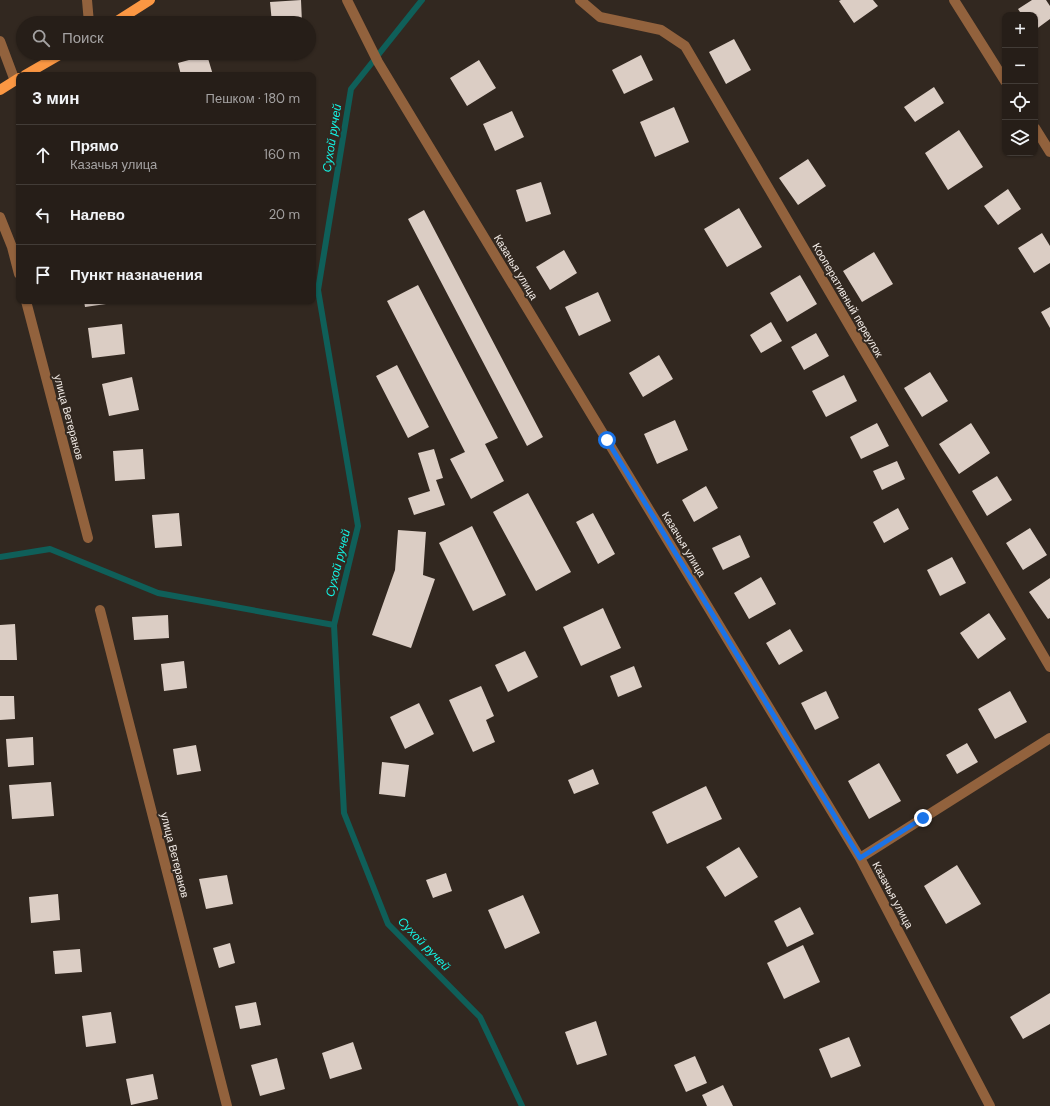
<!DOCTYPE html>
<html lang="ru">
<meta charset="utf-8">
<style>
:root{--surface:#261e18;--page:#2e2721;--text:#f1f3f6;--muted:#a4a2a2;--line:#423c37}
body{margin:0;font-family:"DM Sans",sans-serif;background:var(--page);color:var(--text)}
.controls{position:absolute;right:12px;top:12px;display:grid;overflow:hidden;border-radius:8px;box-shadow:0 1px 3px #0004}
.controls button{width:36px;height:36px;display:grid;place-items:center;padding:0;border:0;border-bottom:1px solid var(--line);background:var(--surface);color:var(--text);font:20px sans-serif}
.stop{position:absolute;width:12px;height:12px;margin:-9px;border:3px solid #1a73e8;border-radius:50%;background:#fff}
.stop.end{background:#1a73e8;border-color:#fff;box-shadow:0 1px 4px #0008}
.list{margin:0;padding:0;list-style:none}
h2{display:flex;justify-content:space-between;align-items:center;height:52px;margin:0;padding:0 16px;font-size:17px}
h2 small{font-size:13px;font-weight:400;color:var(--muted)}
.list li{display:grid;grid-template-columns:26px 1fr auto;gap:12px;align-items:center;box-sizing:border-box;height:60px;padding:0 16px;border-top:1px solid var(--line)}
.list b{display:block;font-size:15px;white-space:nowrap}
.list p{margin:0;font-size:13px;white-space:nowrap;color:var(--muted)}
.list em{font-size:13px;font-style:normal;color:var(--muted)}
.icon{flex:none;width:22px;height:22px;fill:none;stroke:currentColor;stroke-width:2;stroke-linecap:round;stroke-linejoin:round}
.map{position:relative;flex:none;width:1050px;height:1106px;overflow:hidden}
.search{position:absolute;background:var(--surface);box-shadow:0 1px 3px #0004;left:16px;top:16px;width:300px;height:44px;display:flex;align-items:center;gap:10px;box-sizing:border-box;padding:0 14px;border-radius:22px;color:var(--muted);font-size:15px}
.panel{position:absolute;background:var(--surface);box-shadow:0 1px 3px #0004;left:16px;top:72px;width:300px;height:232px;border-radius:8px}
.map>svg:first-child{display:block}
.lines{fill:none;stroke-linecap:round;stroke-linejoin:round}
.stream{stroke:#0f5f59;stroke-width:6}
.building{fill:#dbcdc4}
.minor{stroke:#92623d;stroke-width:10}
.major{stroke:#fb9743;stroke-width:10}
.route{stroke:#1a73e8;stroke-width:5}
.labels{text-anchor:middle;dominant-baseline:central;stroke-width:4;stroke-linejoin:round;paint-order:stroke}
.street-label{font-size:11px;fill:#f4ede8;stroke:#322820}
.water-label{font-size:12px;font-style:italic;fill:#13f3e4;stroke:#322820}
</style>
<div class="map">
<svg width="1050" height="1106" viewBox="0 0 1050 1106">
<rect width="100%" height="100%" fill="#322820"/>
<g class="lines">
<!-- stream -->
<path class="stream" d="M422,0L351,89L318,290L358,526L334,625L344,813L388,924L480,1017L522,1106
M0,557L50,549L158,593L334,625"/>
</g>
<!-- building -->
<path class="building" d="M301,0L302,23H272L270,2Z
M841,0H873L878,6L854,23L839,1Z
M1032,0H1046L1050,6V19L1035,30V15H1022L1018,9Z
M734,39L751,70L726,84L709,52Z
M207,55L213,75H181L178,63Z
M641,55L653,80L624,94L612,70Z
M479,60L496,88L467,106L450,78Z
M934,87L944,103L915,122L904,107Z
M674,107L689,142L655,157L640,122Z
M512,111L524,137L495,151L483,124Z
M959,130L983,167L948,190L925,153Z
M808,159L826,186L798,205L779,178Z
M541,182L551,214L526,222L516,190Z
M1008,189L1021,209L998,225L984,206Z
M739,208L762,247L727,267L704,229Z
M424,210L543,437L527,446L408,219Z
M1042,233L1050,246V263L1034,273L1018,248Z
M564,250L577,273L550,290L536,267Z
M874,252L893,284L862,302L843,271Z
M800,275L817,304L787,322L770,293Z
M418,285L498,438L485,444L504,481L471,499L450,459L465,452L387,301Z
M598,292L611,321L579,336L565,307Z
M84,301H120V302L85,307Z
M1050,307V328L1041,312Z
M771,322L782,341L761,353L750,335Z
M122,324L125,354L92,358L88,328Z
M816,333L829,356L804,370L791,347Z
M659,355L673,379L643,397L629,373Z
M397,365L429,427L408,438L376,376Z
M930,372L948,401L922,417L904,388Z
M844,375L857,401L826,417L812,391Z
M132,377L139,410L109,416L102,384Z
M675,420L688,450L657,464L644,434Z
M877,423L889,446L861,459L850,437Z
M971,423L990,453L959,474L939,444Z
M143,449L145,479L115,481L113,451Z
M434,449L443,478L436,480L445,505L414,515L408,498L430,491L418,453Z
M897,461L905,479L882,490L873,471Z
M997,476L1012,500L987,516L972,491Z
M706,486L718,508L694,522L682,500Z
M528,493L571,572L536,591L493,512Z
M898,508L909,529L884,543L873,522Z
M179,513L182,546L155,548L152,515Z
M593,513L615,554L598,564L576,522Z
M472,526L506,595L473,611L439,543Z
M1030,528L1047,555L1023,570L1006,543Z
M398,530L426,532L423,575L435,579L411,648L372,635L395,570Z
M740,535L750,557L723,570L712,548Z
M952,557L966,583L940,596L927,570Z
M761,577L776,604L749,619L734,593Z
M1050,578V618L1048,619L1029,592Z
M603,608L621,648L581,666L563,627Z
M989,613L1006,639L978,659L960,633Z
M168,615L169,638L134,640L132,617Z
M15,624L17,660H0V625Z
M790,629L803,651L779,665L766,643Z
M525,651L538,677L508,692L495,665Z
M184,661L187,688L164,691L161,664Z
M634,666L642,687L618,697L610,676Z
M481,686L494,716L486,720L495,742L473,752L449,700Z
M826,691L839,718L815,730L801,703Z
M1010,691L1027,722L995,739L978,709Z
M0,696H14L15,719L0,720Z
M419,703L434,734L405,749L390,717Z
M33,737L34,765L8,767L6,739Z
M967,743L978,762L957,774L946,755Z
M196,745L201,771L177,775L173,749Z
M382,762L409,765L405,797L379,794Z
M879,763L901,801L869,819L848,781Z
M593,769L599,784L574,794L568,780Z
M51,782L54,816L12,819L9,785Z
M706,786L722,819L667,844L652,812Z
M739,847L758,877L725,897L706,867Z
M957,865L981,904L946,924L924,886Z
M446,873L452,891L433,898L426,880Z
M227,875L233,904L206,909L199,879Z
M58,894L60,920L31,923L29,897Z
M523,895L540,933L505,949L488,910Z
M800,907L814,934L787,947L774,921Z
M230,943L235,963L219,968L213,948Z
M803,945L820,982L784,999L767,963Z
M80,949L82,972L55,974L53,951Z
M1050,993V1024L1023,1039L1010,1017Z
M256,1002L261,1025L240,1029L235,1006Z
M111,1012L116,1043L86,1047L82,1016Z
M596,1021L607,1055L577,1065L565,1032Z
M849,1037L861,1066L831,1078L819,1049Z
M353,1042L362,1069L330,1079L322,1053Z
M695,1056L707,1083L686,1092L674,1065Z
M277,1058L285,1089L260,1096L251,1065Z
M153,1074L158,1099L131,1105L126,1079Z
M723,1085L733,1106H707L702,1095Z"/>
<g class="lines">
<!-- minor -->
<path class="minor" d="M87,0L89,23
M347,0L378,62L860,858L990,1106
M580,0L600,17L661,30L685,46L1050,667
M954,0L1005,81
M0,41L15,81
M1035,128L1050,152
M0,217L12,247L19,274
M26,301L88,538
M100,610L227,1106
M860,858L1050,738"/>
<!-- major -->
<path class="major" d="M114,23L150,0
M25,75L63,53
M0,90L19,78"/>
</g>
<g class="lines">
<!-- route -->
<path class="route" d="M607,440L860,858L923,818"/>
</g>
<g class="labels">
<!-- street labels -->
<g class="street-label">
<text transform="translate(516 267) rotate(59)">Казачья улица</text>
<text transform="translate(848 300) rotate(60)">Кооперативный переулок</text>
<text transform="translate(69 417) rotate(75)">улица Ветеранов</text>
<text transform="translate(684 544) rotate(59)">Казачья улица</text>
<text transform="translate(175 855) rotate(76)">улица Ветеранов</text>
<text transform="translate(893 895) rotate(62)">Казачья улица</text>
</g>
<!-- water labels -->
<g class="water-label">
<text transform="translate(332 138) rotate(-81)">Сухой ручей</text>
<text transform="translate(338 563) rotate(-76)">Сухой ручей</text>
<text transform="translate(424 944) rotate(46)">Сухой ручей</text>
</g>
</g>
</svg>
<div class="controls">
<button>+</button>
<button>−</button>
<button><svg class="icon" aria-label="locate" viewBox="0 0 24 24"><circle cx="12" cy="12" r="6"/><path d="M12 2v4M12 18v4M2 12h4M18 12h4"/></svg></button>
<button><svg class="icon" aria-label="layers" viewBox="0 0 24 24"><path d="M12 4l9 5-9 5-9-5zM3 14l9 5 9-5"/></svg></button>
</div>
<div class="stop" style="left:607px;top:440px"></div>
<div class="stop end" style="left:923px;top:818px"></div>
<div class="search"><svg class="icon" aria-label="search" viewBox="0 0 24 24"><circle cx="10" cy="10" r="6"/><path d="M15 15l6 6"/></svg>Поиск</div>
<section class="panel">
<h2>3 мин<small>Пешком · 180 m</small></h2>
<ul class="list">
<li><svg class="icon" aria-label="ahead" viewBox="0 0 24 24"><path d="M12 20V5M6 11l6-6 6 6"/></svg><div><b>Прямо</b><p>Казачья улица</p></div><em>160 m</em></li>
<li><svg class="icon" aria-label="left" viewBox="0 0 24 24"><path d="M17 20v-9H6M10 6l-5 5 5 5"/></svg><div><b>Налево</b></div><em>20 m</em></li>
<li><svg class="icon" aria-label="arrive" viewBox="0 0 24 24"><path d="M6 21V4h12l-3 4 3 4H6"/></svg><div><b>Пункт назначения</b></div></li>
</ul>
</section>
</div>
